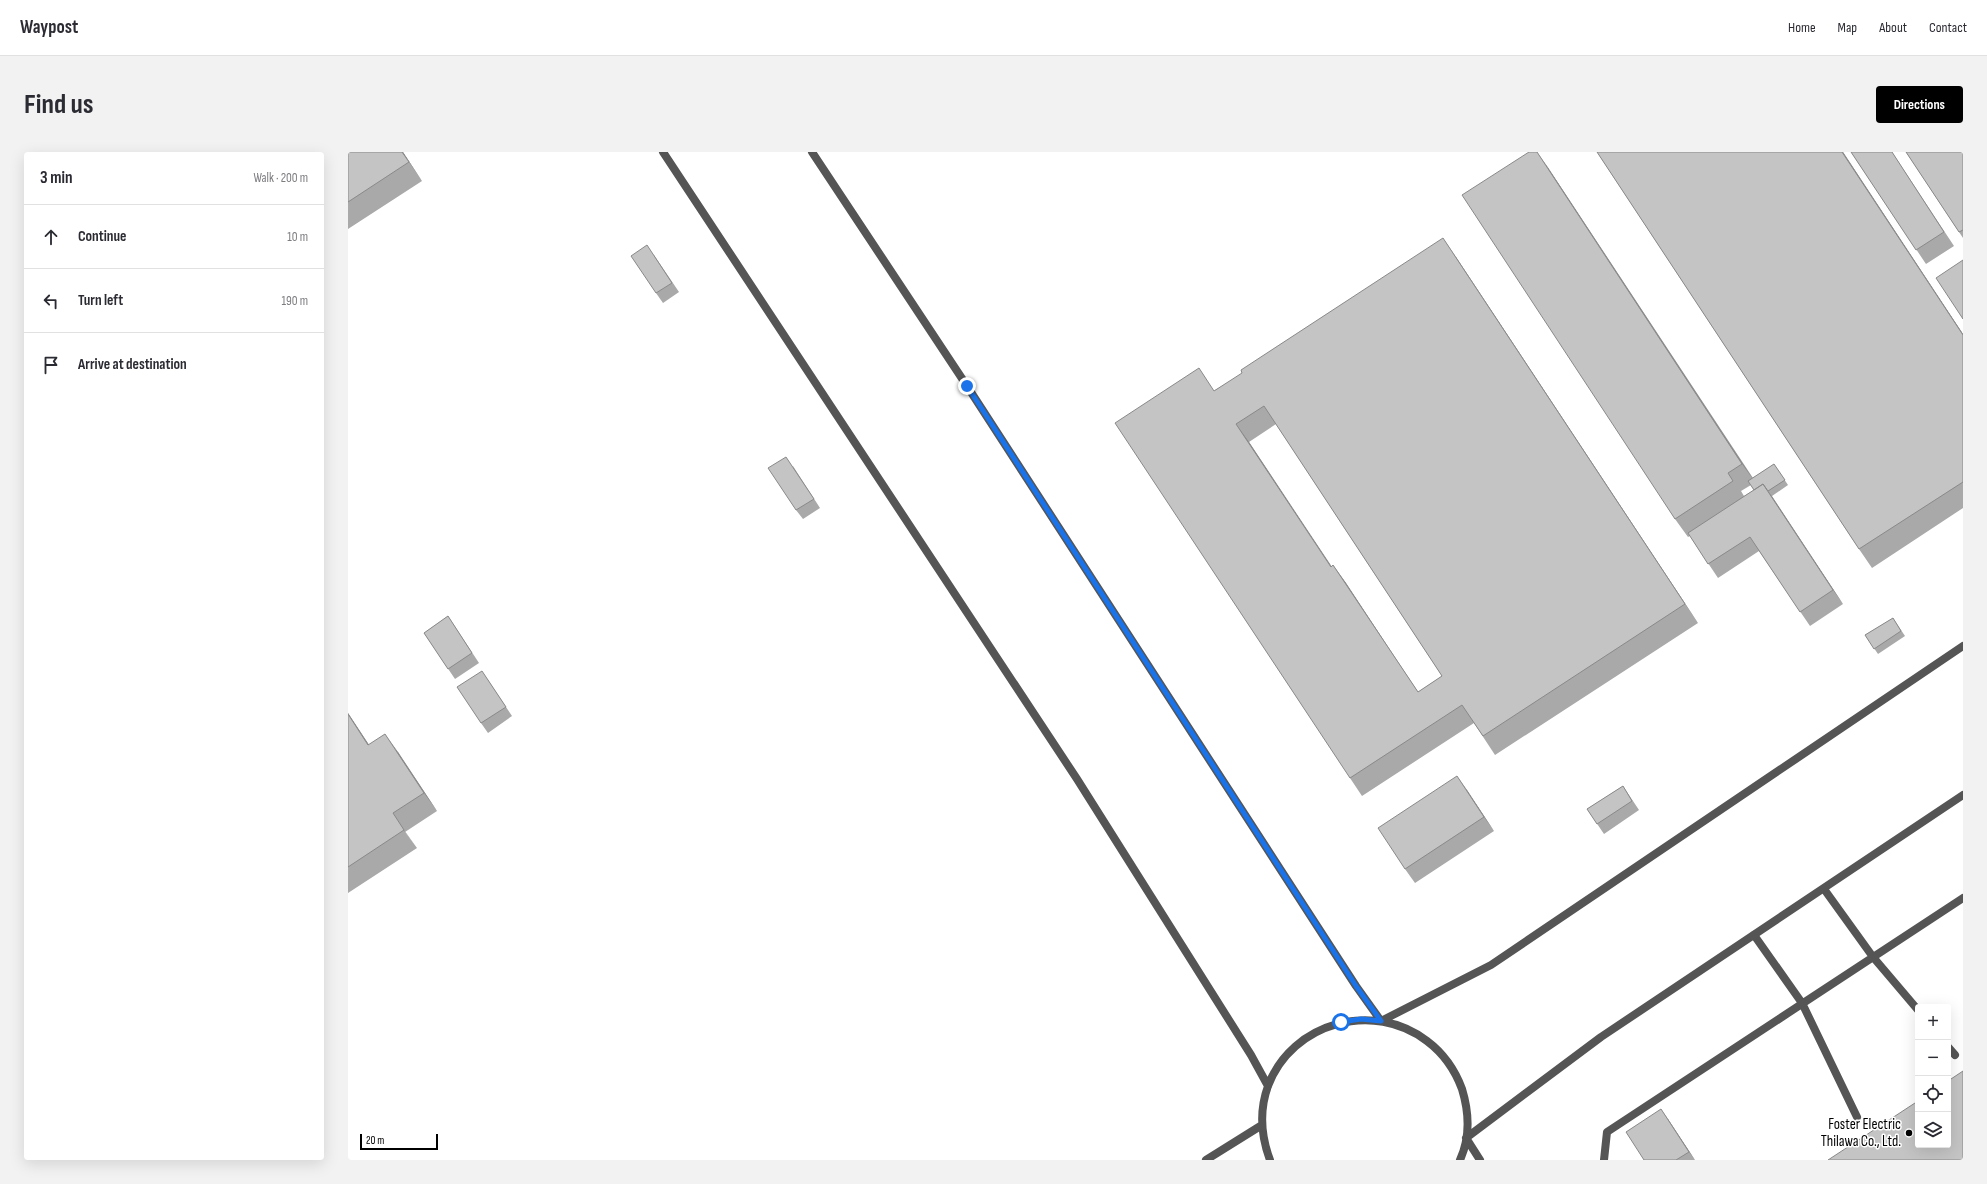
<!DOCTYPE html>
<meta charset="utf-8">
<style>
:root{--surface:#fff;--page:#f2f2f3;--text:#2b2b33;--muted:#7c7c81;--line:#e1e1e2;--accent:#000}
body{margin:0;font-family:"Sofia Sans Condensed",sans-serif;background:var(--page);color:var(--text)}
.controls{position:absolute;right:12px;bottom:12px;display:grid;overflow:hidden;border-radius:4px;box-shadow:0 4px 16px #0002}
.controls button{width:36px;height:36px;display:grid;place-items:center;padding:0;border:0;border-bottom:1px solid var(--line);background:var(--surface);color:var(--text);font:20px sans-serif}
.scale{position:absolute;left:12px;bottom:10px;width:78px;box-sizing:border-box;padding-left:4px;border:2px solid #000;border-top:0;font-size:11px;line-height:14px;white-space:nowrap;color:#000;-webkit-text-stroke:3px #fff;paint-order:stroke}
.stop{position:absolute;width:12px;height:12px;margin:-9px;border:3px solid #1a73e8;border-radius:50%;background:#fff}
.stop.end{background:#1a73e8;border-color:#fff;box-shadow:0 1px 4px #0008}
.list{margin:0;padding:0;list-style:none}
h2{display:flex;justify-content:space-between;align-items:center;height:52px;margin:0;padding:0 16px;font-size:17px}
h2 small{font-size:13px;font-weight:400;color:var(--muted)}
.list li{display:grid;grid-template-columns:26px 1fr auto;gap:12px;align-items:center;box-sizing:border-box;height:64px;padding:0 16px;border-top:1px solid var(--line)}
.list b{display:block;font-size:15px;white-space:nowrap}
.list em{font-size:13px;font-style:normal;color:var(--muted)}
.icon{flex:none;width:22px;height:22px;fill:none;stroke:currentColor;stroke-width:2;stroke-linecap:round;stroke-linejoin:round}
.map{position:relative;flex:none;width:1615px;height:1008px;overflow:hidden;border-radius:4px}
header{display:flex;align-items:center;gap:24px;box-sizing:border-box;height:56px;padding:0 20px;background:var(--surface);border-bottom:1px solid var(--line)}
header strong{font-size:19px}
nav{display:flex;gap:22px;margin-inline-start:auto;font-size:14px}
.intro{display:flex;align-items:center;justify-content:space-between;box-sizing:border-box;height:96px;padding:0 24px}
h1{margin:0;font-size:28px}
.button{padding:10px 18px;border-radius:4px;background:var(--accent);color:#fff;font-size:14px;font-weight:700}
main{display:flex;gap:24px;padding:0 24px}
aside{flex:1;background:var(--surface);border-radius:4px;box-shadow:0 4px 16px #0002}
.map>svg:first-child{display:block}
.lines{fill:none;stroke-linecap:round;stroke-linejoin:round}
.service{stroke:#555;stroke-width:8}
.minor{stroke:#555;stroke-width:8}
.wall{fill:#a9a9a9;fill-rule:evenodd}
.shaded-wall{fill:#898989}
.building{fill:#c4c4c4;stroke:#898989;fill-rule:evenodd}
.route{stroke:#1a73e8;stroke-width:5}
.poi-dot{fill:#000;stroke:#fff;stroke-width:1.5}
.labels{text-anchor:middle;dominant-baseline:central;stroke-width:3;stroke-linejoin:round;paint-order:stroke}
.poi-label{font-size:15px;fill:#000;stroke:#fff;text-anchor:end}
</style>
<header>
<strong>Waypost</strong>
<nav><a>Home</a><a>Map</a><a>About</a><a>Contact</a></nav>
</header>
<div class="intro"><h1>Find us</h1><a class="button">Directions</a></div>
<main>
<aside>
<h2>3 min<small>Walk · 200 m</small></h2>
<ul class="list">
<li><svg class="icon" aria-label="ahead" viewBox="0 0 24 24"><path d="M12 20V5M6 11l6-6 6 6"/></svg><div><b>Continue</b></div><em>10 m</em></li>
<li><svg class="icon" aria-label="left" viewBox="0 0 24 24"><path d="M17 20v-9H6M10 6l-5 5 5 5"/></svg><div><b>Turn left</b></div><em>190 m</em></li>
<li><svg class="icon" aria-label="arrive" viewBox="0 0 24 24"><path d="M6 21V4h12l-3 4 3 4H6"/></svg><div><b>Arrive at destination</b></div></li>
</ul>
</aside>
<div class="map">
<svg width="1615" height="1008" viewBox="0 0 1615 1008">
<rect width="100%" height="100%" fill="#fff"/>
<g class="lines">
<!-- service -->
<path class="service" d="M1476,737L1525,805L1570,858
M1406,783L1454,851L1509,965
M1600,895L1607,903
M1256,1008L1259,980L1615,746"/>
<!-- minor -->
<path class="minor" d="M315,0L729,627L903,903L920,934
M464,0L619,234L1008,834L1033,869L1143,813L1615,494
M858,1008L914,973
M922,1008C913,984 911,959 920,934C944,870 1026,848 1079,889C1095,901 1107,918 1114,937C1121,960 1122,986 1112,1008
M1132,1008L1118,986L1253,885L1615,643"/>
</g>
<!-- wall -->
<path class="wall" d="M0,0H55L74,29L0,77Z
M1249,0H1495L1615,182V356L1524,416L1511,397Z
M1503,0H1544L1606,94L1578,112Z
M1558,0H1615V86Z
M1199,14L1405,326L1426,312L1440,333L1424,344L1495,452L1462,474L1411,399L1370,426L1342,384L1340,385L1327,367ZM1403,333L1406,338L1396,344L1393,339Z
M306,103L331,140L315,151L308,141Z
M1108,105L1350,471L1147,603L1126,571L1014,644L1002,626L867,238ZM928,272L1094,524L1070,540L998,431L985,413L983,415L901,290Z
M445,314L472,356L455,367L448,358Z
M100,464L131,511L107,527L76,481Z
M1545,466L1557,484L1530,502L1517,483Z
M140,528L164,564L140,581L133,571Z
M0,561L21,593L50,600L89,659L57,680L69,696L0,741Z
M1275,634L1291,658L1256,682L1239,657Z
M1119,638L1146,679L1067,731L1057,717Z
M1320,967L1347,1008H1296Z"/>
<!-- shaded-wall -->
<path class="shaded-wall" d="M54,0H55L74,29L61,10Z
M1189,0L1199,14L1407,330L1394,312Z
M1494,0H1495L1615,182V183Z
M1095,86L1108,105L1350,471L1337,452Z
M888,272L901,290L996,433L983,415Z
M1415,332L1425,346L1495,452L1485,438Z
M985,413L998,431L1082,559L1070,540Z
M0,561L33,611L20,593L0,562Z
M37,582L50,600L89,659L76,641Z
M1109,624L1119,638L1146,679L1136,665Z
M45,661L57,680L69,696L56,678Z
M1313,957L1320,967L1347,1008L1341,1000Z"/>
<!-- building -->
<path class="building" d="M0,0H54L61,10L0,50Z
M1181,0H1189L1394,312L1380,321L1385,329L1327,367L1114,43Z
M1249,0H1494L1615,183V330L1511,397Z
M1503,0H1544L1596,80L1568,98Z
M1558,0H1615V78L1611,80Z
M1095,86L1337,452L1135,584L1114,553L1002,626L767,271L851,216L866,239L894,221L893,218ZM916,254L1094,524L1070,540L985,413L983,415L888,272Z
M299,93L324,131L308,141L283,104Z
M1615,108V167L1588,126Z
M438,305L466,347L448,358L420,316Z
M1426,312L1437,328L1420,339L1415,332L1406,338L1400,329Z
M1415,332L1485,438L1452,460L1402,385L1360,412L1340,381Z
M100,464L124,501L100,517L76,481Z
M1545,466L1553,479L1526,497L1517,483Z
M134,519L158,555L133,571L109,535Z
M0,562L20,593L37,582L76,641L45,661L56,678L0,715Z
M1109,624L1136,665L1057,717L1030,676Z
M1275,634L1284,649L1249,672L1239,657Z
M1615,919V1008H1480L1570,949V993H1600V929Z
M1313,957L1341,1000L1328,1008H1296L1278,980Z"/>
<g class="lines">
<!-- route -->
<path class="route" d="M619,234L1008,834L1033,869L1013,867L993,870"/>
</g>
<!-- markers -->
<circle class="poi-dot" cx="1561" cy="981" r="4"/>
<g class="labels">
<!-- poi labels -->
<g class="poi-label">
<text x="1553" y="972">Foster Electric<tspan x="1553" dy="17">Thilawa Co., Ltd.</tspan></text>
</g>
</g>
</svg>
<div class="controls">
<button>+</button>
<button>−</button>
<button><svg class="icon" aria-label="locate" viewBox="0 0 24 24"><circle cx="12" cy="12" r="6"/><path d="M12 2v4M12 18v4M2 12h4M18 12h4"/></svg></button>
<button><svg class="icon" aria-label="layers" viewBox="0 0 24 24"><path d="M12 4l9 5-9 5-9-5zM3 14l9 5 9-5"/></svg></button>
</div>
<div class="scale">20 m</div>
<div class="stop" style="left:993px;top:870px"></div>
<div class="stop end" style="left:619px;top:234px"></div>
</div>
</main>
